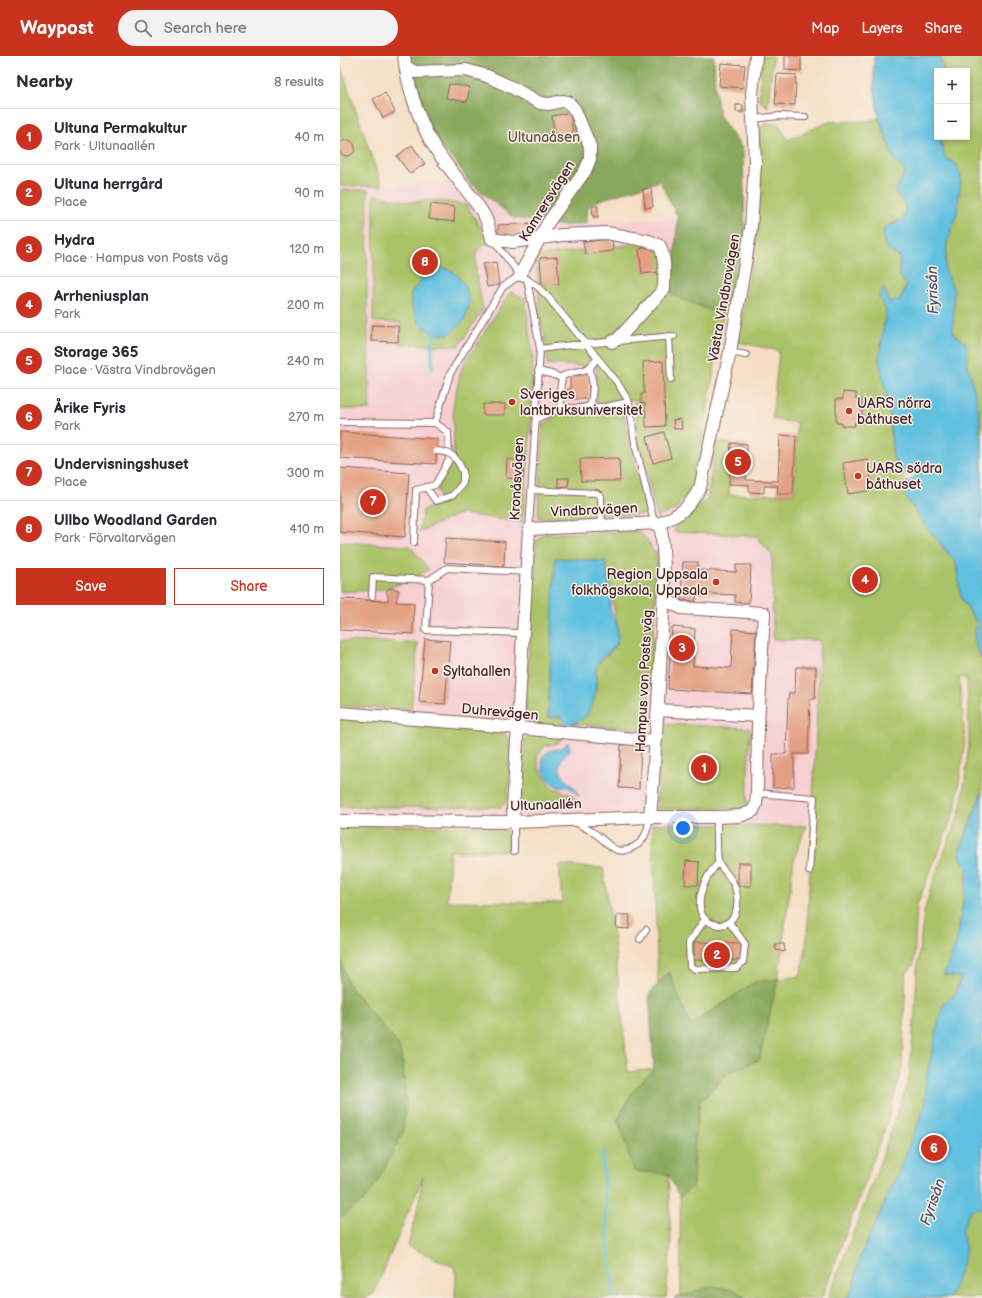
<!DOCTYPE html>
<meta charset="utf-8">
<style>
:root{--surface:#fff;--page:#f2f2f3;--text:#2b2b33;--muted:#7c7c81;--line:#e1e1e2;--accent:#c8321e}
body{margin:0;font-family:"Balsamiq Sans",sans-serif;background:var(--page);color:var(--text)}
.controls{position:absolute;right:12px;top:12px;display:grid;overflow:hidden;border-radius:0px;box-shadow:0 2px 6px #0003}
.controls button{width:36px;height:36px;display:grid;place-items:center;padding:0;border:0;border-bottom:1px solid var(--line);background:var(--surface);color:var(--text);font:20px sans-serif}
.you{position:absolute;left:343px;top:772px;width:14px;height:14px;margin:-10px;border:3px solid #fff;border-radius:50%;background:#1a73e8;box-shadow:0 0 0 6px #1a73e833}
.badge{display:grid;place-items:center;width:26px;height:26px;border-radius:50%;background:var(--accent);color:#fff;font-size:13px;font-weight:700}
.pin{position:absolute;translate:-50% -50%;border:2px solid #fff;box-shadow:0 1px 4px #0006}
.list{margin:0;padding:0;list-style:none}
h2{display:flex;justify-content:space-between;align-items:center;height:52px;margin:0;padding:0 16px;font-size:17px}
h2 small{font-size:13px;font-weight:400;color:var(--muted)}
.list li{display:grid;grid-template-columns:26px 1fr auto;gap:12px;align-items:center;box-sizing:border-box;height:56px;padding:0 16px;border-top:1px solid var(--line)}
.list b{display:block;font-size:15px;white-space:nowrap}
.list p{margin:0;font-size:13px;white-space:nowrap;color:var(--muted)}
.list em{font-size:13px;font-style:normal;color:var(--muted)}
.actions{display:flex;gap:8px;padding:12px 16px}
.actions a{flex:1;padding:9px 0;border:1px solid var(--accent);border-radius:0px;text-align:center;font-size:14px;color:var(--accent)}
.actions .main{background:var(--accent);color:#fff}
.icon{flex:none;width:22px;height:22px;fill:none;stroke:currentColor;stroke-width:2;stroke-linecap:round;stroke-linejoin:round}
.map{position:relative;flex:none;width:642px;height:1242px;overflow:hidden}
header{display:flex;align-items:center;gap:24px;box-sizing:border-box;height:56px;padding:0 20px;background:var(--accent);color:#fff}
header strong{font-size:19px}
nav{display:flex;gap:22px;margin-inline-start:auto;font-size:14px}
.search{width:280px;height:36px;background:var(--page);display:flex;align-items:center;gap:10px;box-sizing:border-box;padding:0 14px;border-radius:22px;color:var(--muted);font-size:15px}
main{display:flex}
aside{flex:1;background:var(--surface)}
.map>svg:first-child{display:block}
.built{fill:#f7cfd3}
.green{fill:#abc368;stroke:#7a714a;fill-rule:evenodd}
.forest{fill:#88a95c;stroke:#696444}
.water{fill:#61c0e0;stroke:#567086}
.pier{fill:#f5dec4}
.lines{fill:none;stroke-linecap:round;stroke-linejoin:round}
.stream{stroke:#61c0e0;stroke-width:3}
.building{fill:#e4a082}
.lane-casing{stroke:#866261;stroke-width:8}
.street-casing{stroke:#866261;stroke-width:14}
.lane{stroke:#fff;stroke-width:6}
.street{stroke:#fff;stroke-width:12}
.lane-bridge-casing{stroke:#866261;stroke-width:8;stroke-linecap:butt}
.lane-bridge{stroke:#fff;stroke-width:6}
.poi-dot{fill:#c8321e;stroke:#f7f3e8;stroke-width:1.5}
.labels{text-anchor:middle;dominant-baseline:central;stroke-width:3;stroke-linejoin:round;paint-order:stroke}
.park-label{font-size:14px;fill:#67503d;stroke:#f7f3e8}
.street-label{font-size:14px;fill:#4a1f2b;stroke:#f7f3e8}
.poi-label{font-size:14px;fill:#4a1f2b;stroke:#f7f3e8;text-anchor:start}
.water-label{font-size:15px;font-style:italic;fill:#514f61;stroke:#f7f3e8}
</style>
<header>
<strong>Waypost</strong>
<div class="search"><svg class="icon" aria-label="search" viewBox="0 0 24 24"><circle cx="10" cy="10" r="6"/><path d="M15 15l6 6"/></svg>Search here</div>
<nav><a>Map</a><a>Layers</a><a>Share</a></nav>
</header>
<main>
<aside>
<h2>Nearby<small>8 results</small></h2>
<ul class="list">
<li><span class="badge">1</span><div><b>Ultuna Permakultur</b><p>Park · Ultunaallén</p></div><em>40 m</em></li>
<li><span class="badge">2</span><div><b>Ultuna herrgård</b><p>Place</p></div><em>90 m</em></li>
<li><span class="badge">3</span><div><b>Hydra</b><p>Place · Hampus von Posts väg</p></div><em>120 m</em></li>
<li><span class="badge">4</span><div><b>Arrheniusplan</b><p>Park</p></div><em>200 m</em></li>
<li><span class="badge">5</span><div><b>Storage 365</b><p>Place · Västra Vindbrovägen</p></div><em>240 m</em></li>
<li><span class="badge">6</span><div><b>Årike Fyris</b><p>Park</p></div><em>270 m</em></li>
<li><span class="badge">7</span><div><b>Undervisningshuset</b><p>Place</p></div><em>300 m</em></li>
<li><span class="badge">8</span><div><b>Ullbo Woodland Garden</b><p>Park · Förvaltarvägen</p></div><em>410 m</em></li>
</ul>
<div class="actions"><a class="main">Save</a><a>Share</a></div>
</aside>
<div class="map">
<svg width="642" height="1242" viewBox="0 0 642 1242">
<rect width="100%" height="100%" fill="#f7f3e8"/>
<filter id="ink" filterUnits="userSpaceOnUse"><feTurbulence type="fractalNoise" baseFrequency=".025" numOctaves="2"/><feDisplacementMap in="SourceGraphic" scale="8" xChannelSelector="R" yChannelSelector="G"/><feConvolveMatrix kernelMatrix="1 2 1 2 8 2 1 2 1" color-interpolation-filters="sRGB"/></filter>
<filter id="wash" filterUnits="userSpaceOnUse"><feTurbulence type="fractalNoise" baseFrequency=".012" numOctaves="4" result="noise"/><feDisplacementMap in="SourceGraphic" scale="16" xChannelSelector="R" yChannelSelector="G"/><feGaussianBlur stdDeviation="0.9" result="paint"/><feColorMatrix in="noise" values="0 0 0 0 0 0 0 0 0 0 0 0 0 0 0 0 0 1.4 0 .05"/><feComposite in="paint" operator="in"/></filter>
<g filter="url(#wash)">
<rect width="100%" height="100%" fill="#f5dec4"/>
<!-- built -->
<path class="built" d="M0,9L42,130L129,126L174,162L225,170L247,167L338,162L331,238L337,439L334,476L416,480L432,499L433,584H480L474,726L466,770L0,764Z"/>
<!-- green -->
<path class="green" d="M422,0H433L428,51L419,44Z
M573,0H642V461L597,350ZM597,15H627V81H597Z
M0,9L42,130H0Z
M539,62L553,101L565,116L557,139L565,148L564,163L544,172L553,198L560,201L559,219L567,229L559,246L546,254L539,303L549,351L553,402L567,426V429L616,507L621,542L637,567L634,585L642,604V736L619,797L628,815L617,885L604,919L621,921L615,938L603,948L642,955V1242H488L536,1118L569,1022L575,955L577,914L584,856L592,828L619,758L624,731L629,685L627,623L619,621L625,684L615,755L577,849L574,908L566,918L562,1011L548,1064L482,1242H334L341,1241L340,1142L353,1129L355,1081L360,1046L389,1016L419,1004L415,926L350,969L329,916L318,929L312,768L466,770L454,804L438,923L460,920L465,898L467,880L480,584H433L432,499L416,480L334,476L335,468L367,443L376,386L391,387L389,439L454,438L457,367L432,363L439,295L398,286L417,175L419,76L425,67L438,68L448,84L488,66L528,65Z
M0,134H28L27,248L30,354L0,353Z
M34,139L70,146L94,144L127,149L141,173L148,186L136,196V215L143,253L119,290L60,288L61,267L33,266Z
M323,185L331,238L383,260L361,392L353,428L336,453L317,461L298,382L294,344L256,346L257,311L207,308L206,287L200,259L196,200Z
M170,236L185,242L193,302L189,399L182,466L119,458L79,476L83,454L101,448L97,433L114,402L113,349L122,311Z
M282,352L307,458L198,462L203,369L221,356Z
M299,475L309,486L313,496H318L307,674L233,668L246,660L256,637V610L277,589V569L265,505L208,661H222L225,669L220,671L191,668L185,662L196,485L204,478Z
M0,486L70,490L89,513L67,526L40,534L0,536Z
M0,585L78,587L71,654L0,650Z
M0,663L162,676L169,682L170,685L168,742C166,747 165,749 161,751H0Z
M322,668L410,672L407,752L316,753Z
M192,678L224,681L218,687L205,690L197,700L199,712L211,731L232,739L240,749H181L184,683Z
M0,770H162C169,775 170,788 166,795H110L107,845L222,847L219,809L263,812L274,886L288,1016L314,1013L292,1036L328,1118L331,1186L326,1242H115L116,1212L68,1190L77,1154L83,1121L34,1237L25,1242H0V1160H2L23,1145L66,1043L62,1004L59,990L8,928L0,901Z"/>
<!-- forest -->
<path class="forest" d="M69,0H374L375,30L379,59L403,94L405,182L395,221L383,260L331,238L338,162L320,125L260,144L248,150L247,167L225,170L174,162L129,126L116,106L95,86L76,36Z
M0,901L8,928L59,990L62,1004L66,1043L63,1075L53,1096L34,1132L23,1145L2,1160H0Z
M329,916L350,969L415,926L438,923L419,1004L389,1016L360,1046L355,1081L353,1129L340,1142L328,1118L294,1115L278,1064L292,1036L314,1013L309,938Z
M373,1230L394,1234L406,1242H334Z"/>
<!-- water -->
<path class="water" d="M534,0H600L604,15H597V81H600L605,102L616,108L621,121L617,157L607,187L605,214L614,234L613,277L627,288V306L637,344L640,366L639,378L642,381V604L634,585L637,567L621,542L616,507L589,474L564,439L567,429V426L553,402L549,351L539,303L546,254L539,242L544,231L550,247L555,243L559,246L567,229L559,219L560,201C545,194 542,189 544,172L564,163L565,148L557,139L556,134L565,116L553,101L539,62L534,31Z
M104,212L114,216L124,227L130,246L124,265L109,278L94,279L79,267L71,248V237L86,218L94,213Z
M215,502L265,505L271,540L270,552L277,569L278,580L277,589C270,594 261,602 257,609C255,613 256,621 256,625C256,646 250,666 225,669L222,661H208Z
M516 532a9 9 0 1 1 18 0a9 9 0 1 1-18 0Z
M228,686L230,694C228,696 223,700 221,704C214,721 236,727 239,740L227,730L220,732C206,724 202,717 202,701L209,695L223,692Z
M642,736V1152L630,1154L622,1175L626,1195L615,1229L609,1242H507L514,1230L519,1204L561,1110L585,1050L586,1022L603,948L615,938L621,921L604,919L617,885L628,815L619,797Z"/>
<!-- pier -->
<path class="pier" d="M577,408L582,413L568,425L567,424L565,426L563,423L565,422L563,420Z"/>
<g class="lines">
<!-- stream -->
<path class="stream" d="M92,312V287L94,279
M262,1095L267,1169L274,1242"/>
</g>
<g id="blocks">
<!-- building -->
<path class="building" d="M445,0H461V15L445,14Z
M381,7L405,9L403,32L379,30Z
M437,18L456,19L455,49L435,48Z
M109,28L130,31L127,46L106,42Z
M45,37L55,56L43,62L33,43Z
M396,49H403V56H396Z
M230,57L234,83L216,86L212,60Z
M-1 92a8 8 0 1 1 16 0a8 8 0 1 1-16 0Z
M72,89L85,108L70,118L57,100Z
M311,132L313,151L305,152L303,133Z
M91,148L115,151L114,166L89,163Z
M252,150H258V161H253Z
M194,167L195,179L159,181L158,169Z
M272,183L273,195L245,198L243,186Z
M316,190L320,216L302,218L299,193Z
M217,201L219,228L202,229L200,202Z
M156,206L159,229L147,231L143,208Z
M32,269L58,270V286L31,285Z
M323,305L325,370L306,371L305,347H301V338H304L303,306Z
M230,319H249V343H226V334H230Z
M503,336L516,337V343H522V367H514L515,370H502V367H496V343H503Z
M143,348H165V359H143Z
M341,363L342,373H334L333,364Z
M0,376L97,383L96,408L0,402Z
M324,376L331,402L313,407L307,381Z
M440,379L456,380L453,438H437L438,430H424V437L409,436V429L389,428L391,387L407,388L406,424L438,425Z
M279,402L280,425H241L240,403Z
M167,403L184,405L183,423L166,422Z
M528,403L533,434L508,438L503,407Z
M0,412L69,417L65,481L0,476Z
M218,422H229L228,430L218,431Z
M106,482L165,486L164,510L104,506Z
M343,506H358V514L396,516V509H411L409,547L395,546V539L356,537V545L341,544Z
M50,532L59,534L56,546L74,547L73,578L0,574V543L48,545V540L46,536L47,534Z
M332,571L355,573L353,610L391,612L393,573L416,575L412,638L328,633Z
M85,583L110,585L105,648L79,646Z
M456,611H476L475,643H470L468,698H454V731L433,732V698H446L448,643L449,637H455Z
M285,687L295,688V690H301L299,733L279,732L281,689H285Z
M346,805L359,806L358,829H345Z
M398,807H411V830H398Z
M277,859H290L289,873L276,872Z
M354,886L401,887V904H354Z
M435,888H444L445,896L436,894Z"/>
</g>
</g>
<g filter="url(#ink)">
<use href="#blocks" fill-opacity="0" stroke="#866261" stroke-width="1"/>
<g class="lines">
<defs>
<path id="lane" d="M413,63L439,60L465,61
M154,185L180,219L197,230L208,241L277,326L289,346L295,387L314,466
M187,223L200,293L189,473
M329,280L331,323
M200,293L222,290L334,280
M390,296L406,299
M251,310L250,313L253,330L251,349C244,353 228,353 221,350L220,335L222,321C235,311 246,321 257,302
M198,315L211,318L222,322
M248,351H265L289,346
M196,363L216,354L221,350
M0,366L95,367
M95,367L110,318L163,231L180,219
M86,431L96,445L113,439L123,427V416
M191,434L256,437L261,440L262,469
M74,486L76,434L95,429L109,404L108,376L95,367
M89,524L86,574L183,577
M32,540L33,521L89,524L107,512L187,516
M417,737L474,742L469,815
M377,761C377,770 376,800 379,807C381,812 387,817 390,822C398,833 401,853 391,864C386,869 380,870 374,868C347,860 364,818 379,807
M235,766C242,770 250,774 257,779C263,783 269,791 277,794C287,797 302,788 305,779C308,773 309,767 310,761
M174,795V766
M365,863L349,887L350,910L355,913L396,912L403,906L405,888L389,866
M300,883L306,874"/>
<path id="street" d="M64,0C67,28 78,63 92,87C107,113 129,134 144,159C148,166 150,175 152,183L173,186L222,179L267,177L309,185L320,190C326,204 324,218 324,233L278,283L272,286
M66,11L75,16L126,14L147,20L173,32L200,47L209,48L222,45L228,46L235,54L250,90V103L245,115L209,165L180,219
M318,654L418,660
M0,657L125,667L316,685
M310,761C315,705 318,650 321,594C323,552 327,508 320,467
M0,765L174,766L310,761H377L400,760L413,755L416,748L417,737L418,669L424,557L341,552L324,543
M174,766L173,753L189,473L320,467C342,458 348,452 360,432L390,296L411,172L415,107L412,38L416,0"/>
</defs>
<!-- lane casing -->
<use href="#lane" class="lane-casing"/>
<!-- street casing -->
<use href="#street" class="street-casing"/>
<!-- lane -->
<use href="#lane" class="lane"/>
<!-- street -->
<use href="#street" class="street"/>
<defs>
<path id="lane-bridge" d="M96,395C113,396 117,402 123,416"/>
</defs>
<!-- lane-bridge casing -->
<use href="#lane-bridge" class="lane-bridge-casing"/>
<!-- lane-bridge -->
<use href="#lane-bridge" class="lane-bridge"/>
</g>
</g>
<!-- markers -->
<g class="poi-dot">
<circle cx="172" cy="346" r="4"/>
<circle cx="509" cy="355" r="4"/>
<circle cx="518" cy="420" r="4"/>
<circle cx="376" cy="526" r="4"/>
<circle cx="95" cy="615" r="4"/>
</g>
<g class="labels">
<!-- park labels -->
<g class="park-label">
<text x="204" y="81">Ultunaåsen</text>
</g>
<!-- street labels -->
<g class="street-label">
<text transform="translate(207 145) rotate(-58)">Kamrersvägen</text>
<text transform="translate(384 242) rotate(-80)">Västra Vindbrovägen</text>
<text transform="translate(177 423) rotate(-87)">Kronåsvägen</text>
<text transform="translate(254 454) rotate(-3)">Vindbrovägen</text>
<text transform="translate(304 625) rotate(-87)">Hampus von Posts väg</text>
<text transform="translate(160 656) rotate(5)">Duhrevägen</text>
<text transform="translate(206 749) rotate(-2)">Ultunaallén</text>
</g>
<!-- poi labels -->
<g class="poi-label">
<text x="180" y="338">Sveriges<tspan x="180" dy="16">lantbruksuniversitet</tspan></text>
<text x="517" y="347">UARS nörra<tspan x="517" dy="16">båthuset</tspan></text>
<text x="526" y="412">UARS södra<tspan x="526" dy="16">båthuset</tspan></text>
<text x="368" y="518" text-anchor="end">Region Uppsala<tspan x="368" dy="16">folkhögskola, Uppsala</tspan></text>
<text x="103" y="615">Syltahallen</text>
</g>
<!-- water labels -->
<g class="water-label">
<text transform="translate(593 234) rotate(-92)">Fyrisån</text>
<text transform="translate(593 1146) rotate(-71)">Fyrisån</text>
</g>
</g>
</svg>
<div class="controls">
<button>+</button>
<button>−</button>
</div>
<div class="you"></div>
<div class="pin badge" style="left:364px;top:712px">1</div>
<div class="pin badge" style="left:377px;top:899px">2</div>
<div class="pin badge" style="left:342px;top:592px">3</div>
<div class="pin badge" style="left:525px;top:524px">4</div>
<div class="pin badge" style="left:398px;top:406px">5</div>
<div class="pin badge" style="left:594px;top:1092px">6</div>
<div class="pin badge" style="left:33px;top:446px">7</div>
<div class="pin badge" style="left:85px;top:206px">8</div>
</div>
</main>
